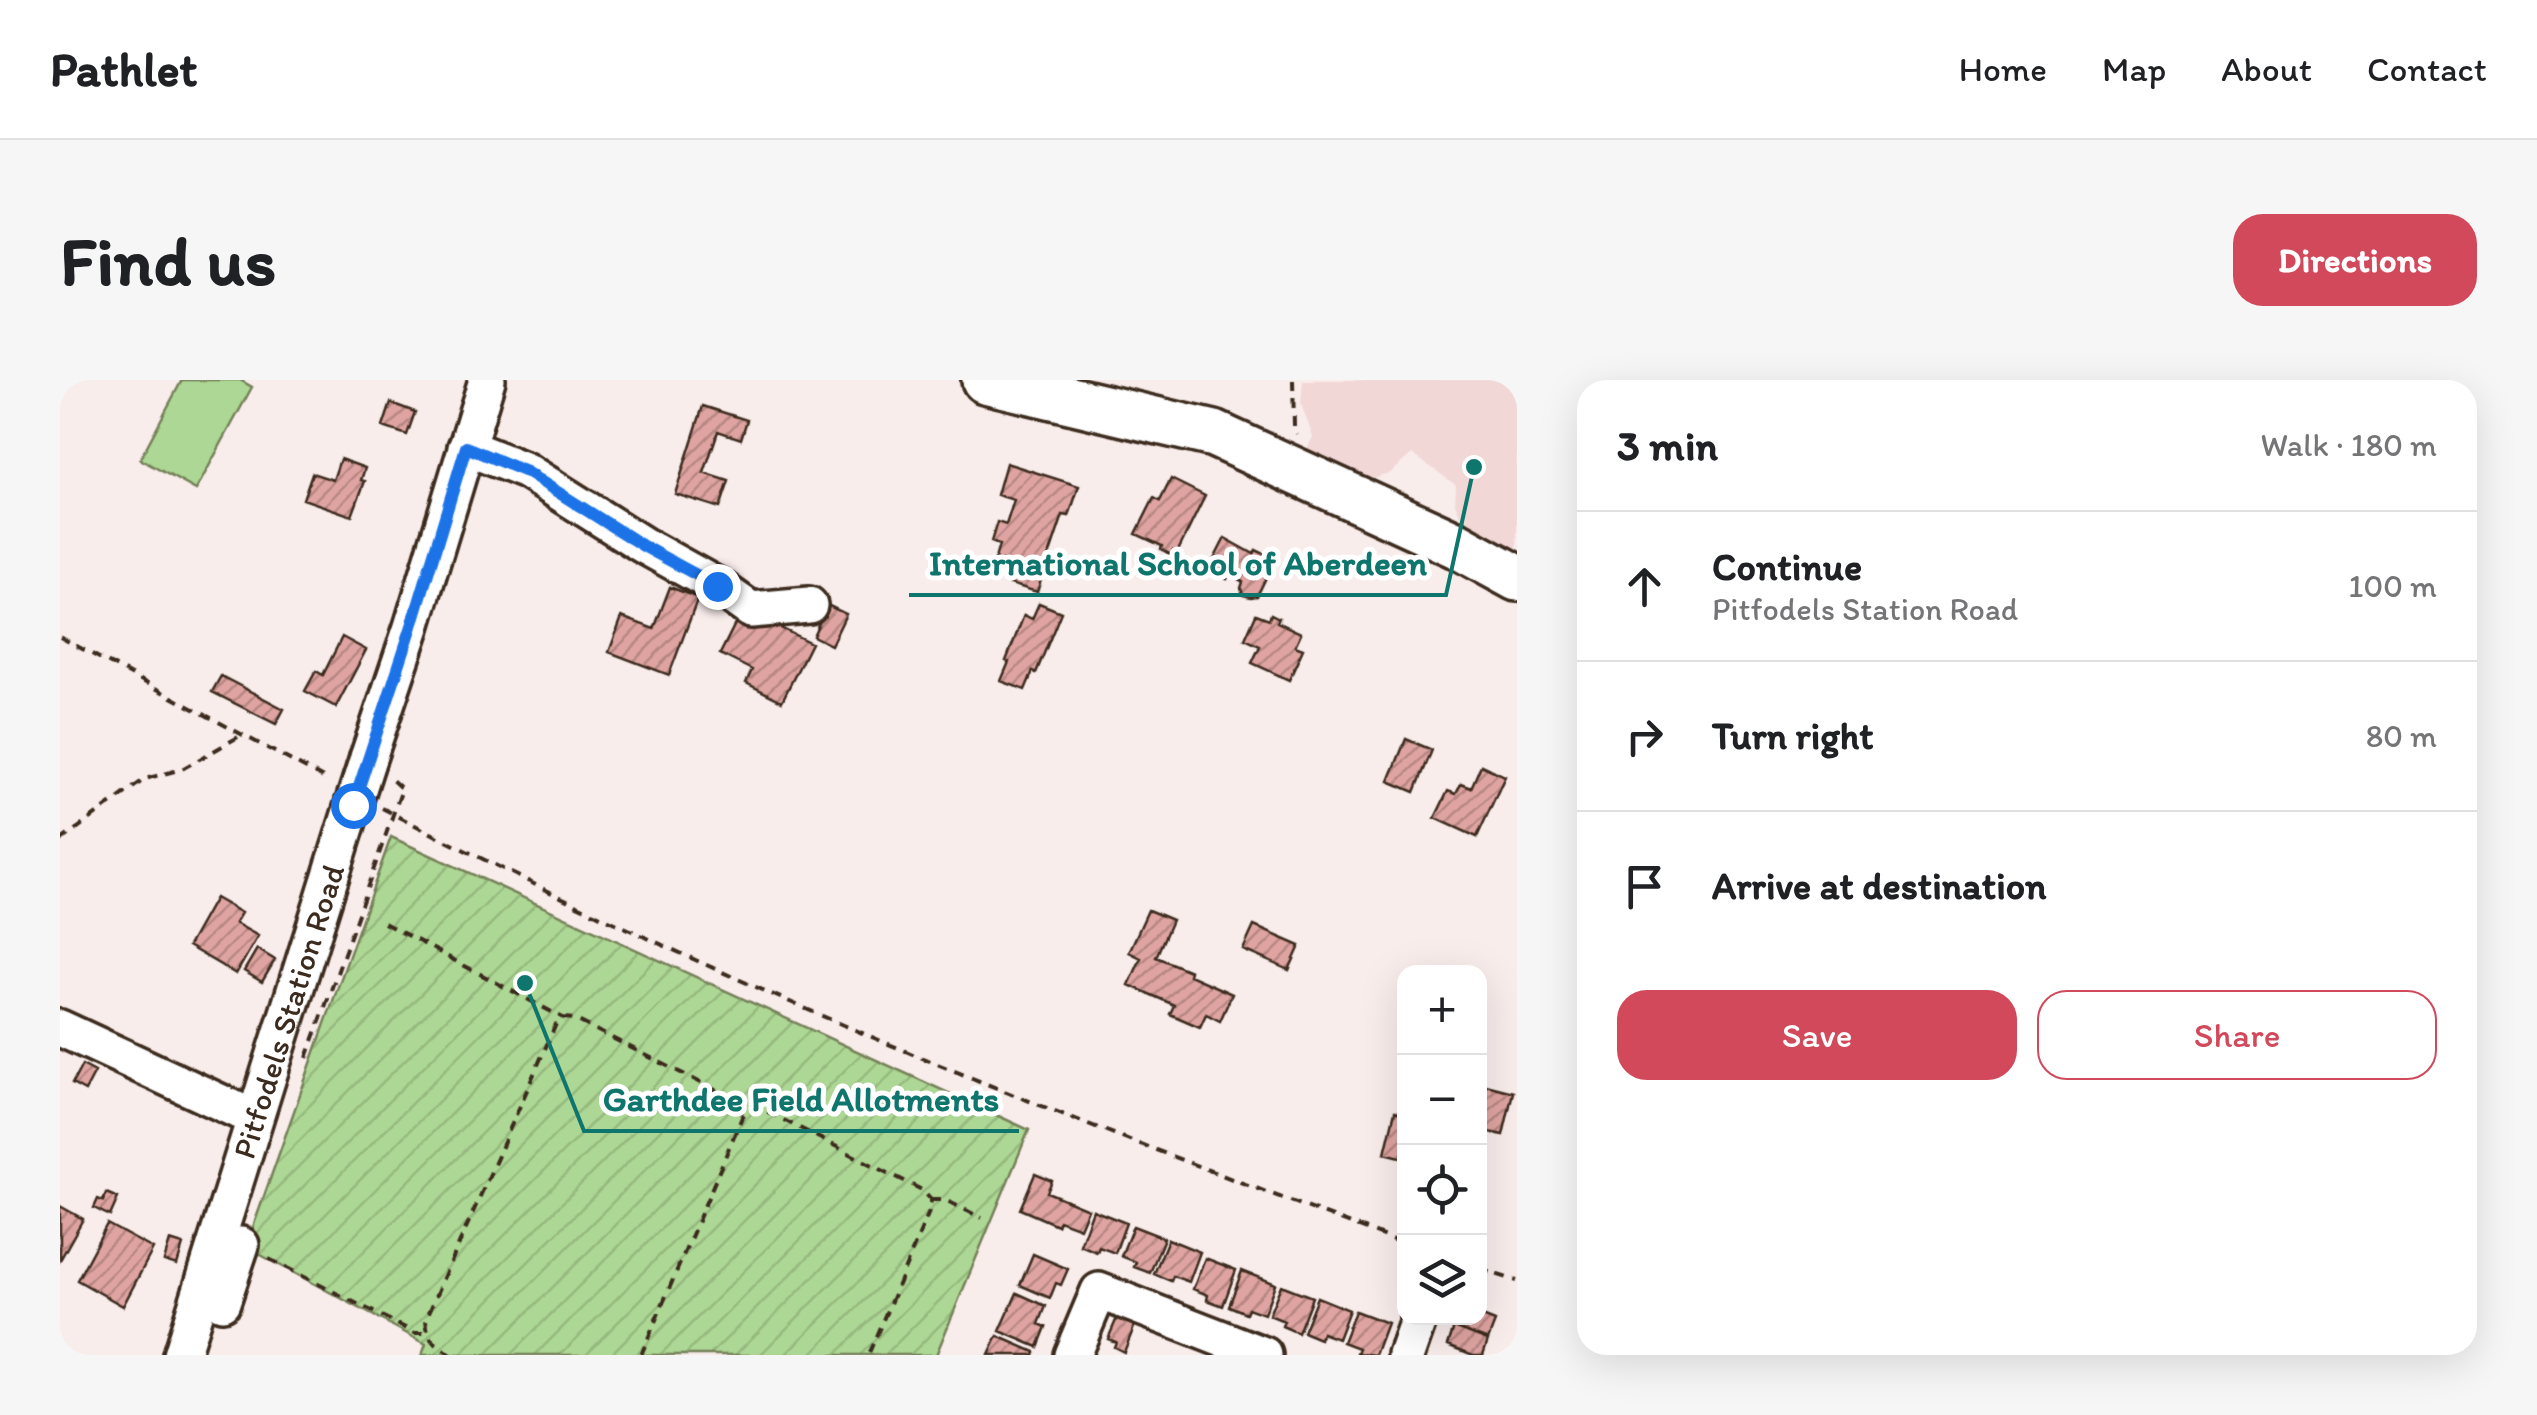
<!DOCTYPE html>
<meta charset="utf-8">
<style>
:root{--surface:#fff;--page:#f6f6f6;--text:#202124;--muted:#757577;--line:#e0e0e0;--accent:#d1495b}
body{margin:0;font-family:Itim,sans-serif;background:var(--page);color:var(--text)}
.controls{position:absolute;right:30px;bottom:30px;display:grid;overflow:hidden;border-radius:20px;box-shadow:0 10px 40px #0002}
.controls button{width:90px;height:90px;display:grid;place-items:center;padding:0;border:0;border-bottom:2px solid var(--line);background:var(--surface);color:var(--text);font:50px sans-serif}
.stop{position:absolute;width:30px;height:30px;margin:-22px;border:8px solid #1a73e8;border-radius:50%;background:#fff}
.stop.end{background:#1a73e8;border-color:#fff;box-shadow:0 2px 10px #0008}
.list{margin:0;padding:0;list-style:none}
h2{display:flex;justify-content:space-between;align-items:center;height:130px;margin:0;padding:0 40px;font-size:42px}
h2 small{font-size:32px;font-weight:400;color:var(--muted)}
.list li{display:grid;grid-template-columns:65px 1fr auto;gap:30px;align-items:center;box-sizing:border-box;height:150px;padding:0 40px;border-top:2px solid var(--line)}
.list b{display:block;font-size:38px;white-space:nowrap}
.list p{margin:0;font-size:32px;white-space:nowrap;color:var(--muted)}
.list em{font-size:32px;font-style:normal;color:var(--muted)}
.actions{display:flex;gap:20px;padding:30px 40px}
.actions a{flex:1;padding:22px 0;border:2px solid var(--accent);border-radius:30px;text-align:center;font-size:35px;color:var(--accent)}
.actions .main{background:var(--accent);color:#fff}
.icon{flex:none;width:55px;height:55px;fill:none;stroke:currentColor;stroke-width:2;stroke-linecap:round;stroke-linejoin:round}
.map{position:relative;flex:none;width:1457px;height:975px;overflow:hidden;border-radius:30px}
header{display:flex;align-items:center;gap:60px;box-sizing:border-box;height:140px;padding:0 50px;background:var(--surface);border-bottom:2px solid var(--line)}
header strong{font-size:48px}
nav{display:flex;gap:55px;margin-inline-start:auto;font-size:35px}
.intro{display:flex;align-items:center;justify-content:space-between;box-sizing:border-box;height:240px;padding:0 60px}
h1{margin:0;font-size:70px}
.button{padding:25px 45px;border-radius:30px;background:var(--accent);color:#fff;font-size:35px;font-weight:700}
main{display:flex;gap:60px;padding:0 60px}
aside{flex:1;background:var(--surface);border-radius:30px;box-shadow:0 10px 40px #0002}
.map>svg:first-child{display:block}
.built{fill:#f1d7d6}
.green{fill:#add794;stroke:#748059;stroke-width:2.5}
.garden{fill:url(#garden-furrows);stroke:#748059;stroke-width:2.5}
.building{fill:url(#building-hatch);stroke:#3b2a1e;stroke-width:2.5}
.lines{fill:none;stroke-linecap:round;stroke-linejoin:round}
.minor-casing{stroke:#3b2a1e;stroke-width:42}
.major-casing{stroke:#3b2a1e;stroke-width:52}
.path{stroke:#3b2a1e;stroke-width:4;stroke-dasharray:10 8;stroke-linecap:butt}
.minor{stroke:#fff;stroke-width:35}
.major{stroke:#fff;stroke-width:45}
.minor-bridge-casing{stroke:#3b2a1e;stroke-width:42;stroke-linecap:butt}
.minor-bridge{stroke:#fff;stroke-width:35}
.route{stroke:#1a73e8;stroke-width:12}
.labels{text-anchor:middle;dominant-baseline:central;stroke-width:10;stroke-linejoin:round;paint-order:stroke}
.street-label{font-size:32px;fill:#3b2a1e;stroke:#fff}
.leader{fill:none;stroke:#0f766e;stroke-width:4}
.callout-dot{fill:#0f766e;stroke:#fff;stroke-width:4}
.callout-label{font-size:35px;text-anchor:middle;font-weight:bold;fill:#0f766e;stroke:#fff;stroke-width:10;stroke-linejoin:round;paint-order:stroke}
</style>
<header>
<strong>Pathlet</strong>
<nav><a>Home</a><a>Map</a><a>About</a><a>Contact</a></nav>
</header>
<div class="intro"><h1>Find us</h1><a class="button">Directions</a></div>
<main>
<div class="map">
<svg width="1457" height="975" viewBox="0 0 1457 975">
<defs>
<pattern id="garden-furrows" width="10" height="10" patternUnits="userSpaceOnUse" patternTransform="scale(2.5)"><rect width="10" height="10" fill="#add794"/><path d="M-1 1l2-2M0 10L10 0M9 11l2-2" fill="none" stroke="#96b97f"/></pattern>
<pattern id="building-hatch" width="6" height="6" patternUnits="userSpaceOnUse" patternTransform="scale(2.5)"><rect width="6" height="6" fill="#dfa4a1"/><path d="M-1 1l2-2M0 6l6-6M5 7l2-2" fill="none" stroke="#b68683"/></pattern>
</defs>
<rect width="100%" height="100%" fill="#f9edec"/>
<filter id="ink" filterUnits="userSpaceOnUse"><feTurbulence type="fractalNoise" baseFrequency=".01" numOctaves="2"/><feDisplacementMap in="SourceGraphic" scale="20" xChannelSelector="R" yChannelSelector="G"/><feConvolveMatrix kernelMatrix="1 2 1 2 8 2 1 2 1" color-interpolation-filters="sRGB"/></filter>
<g filter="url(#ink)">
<!-- built -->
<path class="built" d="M1243,0H1457V173L1408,152L1395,124L1396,105L1352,74L1330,93L1315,97L1302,96L1299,101L1244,75L1253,57L1241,24Z"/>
<!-- green -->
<path class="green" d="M122,0H180L192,7L136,110L80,79Z"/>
<!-- garden -->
<path class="garden" d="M331,457L969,750L876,975H362L366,964L186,867Z"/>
<!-- building -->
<path class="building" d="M331,23L355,32L347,55L323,47Z
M643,26L687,40L681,59L658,51L644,93L669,101L660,128L615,114Z
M280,79L305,88L301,100L305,101L292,136L243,119L252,93L273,100Z
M946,83L1019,106L1009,136L1003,135L977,212L950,204L956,185L935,179L939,165L931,162L937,142L946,145L954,120L937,115Z
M1111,99L1145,116L1117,173L1113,171L1111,175L1101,169L1102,166L1076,154L1094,118L1100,121Z
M1165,158L1194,174L1196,170L1215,179L1197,216L1191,217L1183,215L1181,208L1183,202L1169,194L1167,199L1148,191Z
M610,207L638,218L609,295L549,272L562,237L594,249Z
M979,223L1001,232L976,293L973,291L965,310L941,301L949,282L946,281L964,235L972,239Z
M767,225L786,234L771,265L753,256Z
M1196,234L1209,239L1211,234L1219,238L1217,242L1241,253L1235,266L1243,269L1229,300L1192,283L1200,266L1185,259Z
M678,238H700L751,263L722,321L686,303L692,290L660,274Z
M282,257L306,270L276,327L245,311L256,291L263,295Z
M161,296L224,329L216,344L152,312Z
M1346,359L1372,370L1355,412L1329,401Z
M1421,385L1445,396L1417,457L1375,438L1388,411L1396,414L1401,404L1411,408Z
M155,518L181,533L175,543L198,556L176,594L128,566Z
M1088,530L1112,540L1096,577L1130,591L1129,595L1172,614L1160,641L1146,634L1140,647L1110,634L1114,625L1069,605L1081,578L1069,572Z
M1194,546L1240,566L1229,590L1183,570Z
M197,569L215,580L202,602L184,591Z
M22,685L35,692L25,711L12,704Z
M1426,705L1453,712L1443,755L1429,752L1420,791V732Z
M1335,731L1344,734V778L1325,773Z
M975,794L992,801L987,812L1028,829L1020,848L999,840L997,845L960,829Z
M46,813L58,818L50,836L34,828L38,819L43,821Z
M0,826L23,839L0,880Z
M1033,830L1066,843L1055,873L1039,867L1037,872L1020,865Z
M47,844L93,869L63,926L17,900Z
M1073,846L1104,858L1090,893L1074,887L1076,882L1061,876Z
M1108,859L1140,872L1129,902L1113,896L1111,901L1094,894Z
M110,861L123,865L117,885L104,881Z
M973,874L1008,889L1001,905L996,903L990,918L960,905Z
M1145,878L1176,890L1163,926L1147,920L1148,915L1133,909Z
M1182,891L1215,904L1204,934L1188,928L1186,933L1169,926Z
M1221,905L1252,917L1238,953L1222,946L1224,941L1209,935Z
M957,913L986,926L979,944L986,947L978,967L940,951Z
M1257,917L1289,930L1278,959L1262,953L1260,959L1243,952Z
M1295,931L1327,943L1315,975L1297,973L1299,968L1283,962Z
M1420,936L1435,942L1428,960L1394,947L1398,938H1420Z
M1057,938L1075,945L1064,972L1054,967L1056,962L1048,959Z
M1394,947L1428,960L1423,975H1413L1388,965Z
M938,956L975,972L974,975H929Z"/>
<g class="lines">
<defs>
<g id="minor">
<path d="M406,67L466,91L583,165L657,206L691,230L749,225"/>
<path d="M308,378L352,247L427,0"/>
<path d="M0,648L194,738"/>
<path d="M162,922L181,865"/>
<path id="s1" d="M121,975L293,425"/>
<path d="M1012,975L1039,911L1204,975"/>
<path d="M1346,975L1359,938"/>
</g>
<path id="major" d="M925,0L1154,54L1397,165L1457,198"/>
</defs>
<!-- minor casing -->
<use href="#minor" class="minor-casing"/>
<!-- major casing -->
<use href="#major" class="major-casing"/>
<!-- path -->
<path class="path" d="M1233,0L1234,46L1237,54
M0,257L269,401
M322,428C508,524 699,612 892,690C1042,751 1194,807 1344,864
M0,461L85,399L122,389L180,356
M324,543L503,638
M247,678L342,409L331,399
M871,820H885L922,838
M209,879L355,953H367
M1420,889L1457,901
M392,975C376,967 367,958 366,939L496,644L503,638L514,639L663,714L680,724L682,737
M581,975L682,737L689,730L700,728L862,810L871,820L869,832L808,975"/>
<!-- minor -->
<use href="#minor" class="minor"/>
<!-- major -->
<use href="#major" class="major"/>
<defs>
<path id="minor-bridge" d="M293,425L308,378"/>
</defs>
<!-- minor-bridge casing -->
<use href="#minor-bridge" class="minor-bridge-casing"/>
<!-- minor-bridge -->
<use href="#minor-bridge" class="minor-bridge"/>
</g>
</g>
<g class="lines" filter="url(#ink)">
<!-- route -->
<path class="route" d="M293,425L352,246L406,67L466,92L583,166L657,206"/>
</g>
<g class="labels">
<!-- street labels -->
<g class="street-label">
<text stroke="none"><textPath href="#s1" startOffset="360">Pitfodels Station Road</textPath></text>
</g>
</g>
<!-- callouts -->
<path class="leader" d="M1414 87L1386 215H849M465 603L524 751H959"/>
<g class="callout-dot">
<circle cx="1414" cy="87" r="10"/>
<circle cx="465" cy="603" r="10"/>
</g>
<g class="callout-label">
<text x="1118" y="195">International School of Aberdeen</text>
<text x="741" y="731">Garthdee Field Allotments</text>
</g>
</svg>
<div class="controls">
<button>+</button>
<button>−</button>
<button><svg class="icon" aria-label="locate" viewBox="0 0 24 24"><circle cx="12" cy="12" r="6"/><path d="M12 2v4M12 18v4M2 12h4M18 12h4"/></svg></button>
<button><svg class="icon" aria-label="layers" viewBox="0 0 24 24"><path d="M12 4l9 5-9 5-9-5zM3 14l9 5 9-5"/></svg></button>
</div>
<div class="stop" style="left:293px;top:425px"></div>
<div class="stop end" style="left:657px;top:206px"></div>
</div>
<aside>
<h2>3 min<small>Walk · 180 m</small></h2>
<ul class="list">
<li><svg class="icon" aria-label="ahead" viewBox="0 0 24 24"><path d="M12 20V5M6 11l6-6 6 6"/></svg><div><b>Continue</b><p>Pitfodels Station Road</p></div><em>100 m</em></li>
<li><svg class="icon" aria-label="right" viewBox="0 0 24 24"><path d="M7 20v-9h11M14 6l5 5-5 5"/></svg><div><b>Turn right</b></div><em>80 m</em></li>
<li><svg class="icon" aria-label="arrive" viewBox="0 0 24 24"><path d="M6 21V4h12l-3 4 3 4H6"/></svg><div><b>Arrive at destination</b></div></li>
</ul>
<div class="actions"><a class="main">Save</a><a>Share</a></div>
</aside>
</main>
